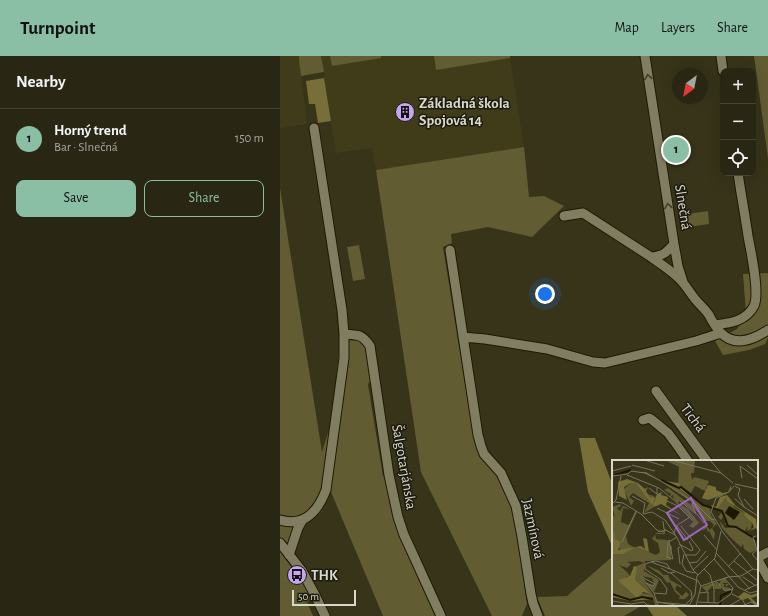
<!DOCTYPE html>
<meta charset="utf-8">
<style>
:root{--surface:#292714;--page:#312f1d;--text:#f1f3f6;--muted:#a5a5a0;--line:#454434;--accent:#8abfa5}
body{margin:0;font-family:"Alegreya Sans",sans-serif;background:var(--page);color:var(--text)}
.controls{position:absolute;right:12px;top:12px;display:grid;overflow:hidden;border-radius:8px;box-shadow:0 4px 16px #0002}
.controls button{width:36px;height:36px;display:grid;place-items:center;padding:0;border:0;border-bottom:1px solid var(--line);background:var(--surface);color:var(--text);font:20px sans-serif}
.compass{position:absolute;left:392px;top:12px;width:36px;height:36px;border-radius:50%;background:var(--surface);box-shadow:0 4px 16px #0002;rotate:212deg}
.scale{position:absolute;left:12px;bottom:10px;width:64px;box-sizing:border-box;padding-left:4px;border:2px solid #d9d7c8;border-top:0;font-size:11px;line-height:14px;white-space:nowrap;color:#d9d7c8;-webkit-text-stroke:3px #1d1b10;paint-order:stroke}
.you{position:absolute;left:265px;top:238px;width:14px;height:14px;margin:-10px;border:3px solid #fff;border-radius:50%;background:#1a73e8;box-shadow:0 0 0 6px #1a73e833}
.badge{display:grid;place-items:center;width:26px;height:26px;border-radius:50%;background:var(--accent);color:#111;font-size:13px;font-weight:700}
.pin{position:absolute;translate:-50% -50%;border:2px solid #fff;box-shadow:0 1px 4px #0006}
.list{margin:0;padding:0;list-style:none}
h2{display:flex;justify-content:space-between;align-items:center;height:52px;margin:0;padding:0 16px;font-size:17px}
h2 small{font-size:13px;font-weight:400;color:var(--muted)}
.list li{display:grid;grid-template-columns:26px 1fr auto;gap:12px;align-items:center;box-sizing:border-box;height:60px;padding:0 16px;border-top:1px solid var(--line)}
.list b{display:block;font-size:15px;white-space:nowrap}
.list p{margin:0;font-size:13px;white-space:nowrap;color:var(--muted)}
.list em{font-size:13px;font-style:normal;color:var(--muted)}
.actions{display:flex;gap:8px;padding:12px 16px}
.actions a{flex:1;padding:9px 0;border:1px solid var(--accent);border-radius:8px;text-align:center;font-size:14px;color:var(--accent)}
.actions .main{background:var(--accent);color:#111}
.icon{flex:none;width:22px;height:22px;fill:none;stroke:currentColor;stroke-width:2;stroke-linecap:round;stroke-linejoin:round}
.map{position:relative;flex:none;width:488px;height:560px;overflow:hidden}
header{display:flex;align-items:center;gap:24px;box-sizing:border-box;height:56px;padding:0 20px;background:var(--accent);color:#111}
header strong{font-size:19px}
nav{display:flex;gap:22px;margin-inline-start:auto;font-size:14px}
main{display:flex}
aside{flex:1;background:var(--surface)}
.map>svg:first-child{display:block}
.built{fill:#403c1a}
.green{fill:#625c32}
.forest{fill:#776f37}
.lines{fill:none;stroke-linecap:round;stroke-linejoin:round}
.minor-casing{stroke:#1f1b03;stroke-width:11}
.minor{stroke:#807d60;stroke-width:9}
.oneway{stroke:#403d2c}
.labels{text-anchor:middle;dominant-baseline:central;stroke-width:3;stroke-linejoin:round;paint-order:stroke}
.poi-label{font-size:15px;font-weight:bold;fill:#d9d7c8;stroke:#1d1b10;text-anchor:start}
.street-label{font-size:15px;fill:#d9d7c8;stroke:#1d1b10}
.inset-river{fill:none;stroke:#1b1700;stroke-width:2}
.inset-road{fill:none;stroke:#787560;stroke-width:1}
.view{fill:#9c68c2;fill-opacity:0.15;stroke:#9c68c2;stroke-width:2}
.inset-edge{fill:none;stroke:#d9d7c8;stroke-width:2}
</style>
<header>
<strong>Turnpoint</strong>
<nav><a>Map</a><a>Layers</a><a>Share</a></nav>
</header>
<main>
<aside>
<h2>Nearby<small></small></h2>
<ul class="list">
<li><span class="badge">1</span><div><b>Horný trend</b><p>Bar · Slnečná</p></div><em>150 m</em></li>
</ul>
<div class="actions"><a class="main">Save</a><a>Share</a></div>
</aside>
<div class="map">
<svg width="488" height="560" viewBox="0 0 488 560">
<rect width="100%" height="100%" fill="#37341a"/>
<!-- built -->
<path class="built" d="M0,0H19V4L27,68L0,72Z
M41,0H154L156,13L230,2L244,91L96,114L92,92L56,97Z"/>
<!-- green -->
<path class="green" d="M19,0H41L44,16L21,20L19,4Z
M50,0H101V2L52,10Z
M154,0H230V2L156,14Z
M474,0H488V102Z
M244,91L249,141L264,140L284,150L252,181L208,171L171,178L172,187L163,191L194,384L201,400L219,421L233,455L239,494L247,548L242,560H212L141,416L96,114Z
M0,132L42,396L52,364L60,285L78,284L86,292L91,324L89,326L88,329L103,420H105L116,469L122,487L155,560H103L51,436L41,456L25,468L19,479L16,491L3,500L19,521L27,534L31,542L30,544L27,546L33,560H0Z
M428,155L429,168L408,171L407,158Z
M79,189L85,223L73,225L67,191Z
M488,217V282L485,288L469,294L443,299L435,285L457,273L466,257L463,218Z
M333,500V549H363L344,560H265L257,541L287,540Z"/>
<!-- forest -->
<path class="forest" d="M44,22L51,65L38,67L35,48H29L26,25Z
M299,382H315L333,430V492L308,436Z
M366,549H395L407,560H373Z"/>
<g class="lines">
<defs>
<path id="minor" d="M365,0L394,188L398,210L403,226
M441,0L443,15
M284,160L303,157L371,201C383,200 386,197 394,188
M170,194L198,379L201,390L204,398L221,417L236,450L242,481L251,538L253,547L258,560
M371,201C382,209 396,217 404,228C408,233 411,238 415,243C419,248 425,253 429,259C432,265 436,272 441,277C455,291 473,284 488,274
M435,269C451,267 466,265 474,250C480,237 471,196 468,180C465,159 461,138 458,117
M64,278C78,279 82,278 90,290L109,419L118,461L124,479L131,494L161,560
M183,281L205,283L267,293L313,306L325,307L416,285L441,277
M376,335L427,405
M363,364L369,362L371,363L388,377L394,385L408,405
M0,464C25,471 38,455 46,434L64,302V278L62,254L34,72
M0,487L22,515L35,539L45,560
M9,499L18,472L23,463
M477,502L488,522
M477,502L488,496"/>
</defs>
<!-- minor casing -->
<use href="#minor" class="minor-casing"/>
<!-- minor -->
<use href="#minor" class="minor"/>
</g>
<!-- one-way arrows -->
<defs><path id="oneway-chevron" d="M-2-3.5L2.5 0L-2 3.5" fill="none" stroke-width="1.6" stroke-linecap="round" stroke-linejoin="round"/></defs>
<g class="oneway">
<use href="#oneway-chevron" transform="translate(368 21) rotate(-99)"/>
<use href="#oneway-chevron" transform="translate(388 150) rotate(-99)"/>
</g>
<!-- icons -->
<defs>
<symbol id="building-disc" viewBox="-11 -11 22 22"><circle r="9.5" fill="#c8a6ef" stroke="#1d1b10"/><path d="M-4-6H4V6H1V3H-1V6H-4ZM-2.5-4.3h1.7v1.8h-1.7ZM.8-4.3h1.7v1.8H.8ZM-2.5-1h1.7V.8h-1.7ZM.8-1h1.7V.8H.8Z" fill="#111"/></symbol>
<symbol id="bus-disc" viewBox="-11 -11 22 22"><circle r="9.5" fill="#c8a6ef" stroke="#1d1b10"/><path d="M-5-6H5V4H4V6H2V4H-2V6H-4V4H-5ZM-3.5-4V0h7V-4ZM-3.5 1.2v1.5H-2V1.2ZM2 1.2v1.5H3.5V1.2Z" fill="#111"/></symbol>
</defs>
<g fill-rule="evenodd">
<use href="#building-disc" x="114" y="45" width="22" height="22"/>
<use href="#bus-disc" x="6" y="508" width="22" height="22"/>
</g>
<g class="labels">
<!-- poi labels -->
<g class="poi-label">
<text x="139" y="47">Základná škola<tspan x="139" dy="17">Spojová 14</tspan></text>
<text x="31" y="519">THK</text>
</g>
<!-- street labels -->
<g class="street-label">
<text transform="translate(403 151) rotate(81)">Slnečná</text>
<text transform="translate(413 362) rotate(53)">Tichá</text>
<text transform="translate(124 411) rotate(80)">Šalgotarjánska</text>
<text transform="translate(253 473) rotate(78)">Jazmínová</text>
</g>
</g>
<!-- overview -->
<g transform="translate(332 404)">
<rect width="146" height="146" fill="#37341a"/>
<path d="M53,0H83L82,13H79L80,20L82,17L97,21L93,31L83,26L79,33L66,24L67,7ZM48,20L63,26L80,39L98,48L99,55L105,64L100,68L103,73L102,80L97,71L95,72V68L90,71L94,65L98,70L102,65L98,61H94L82,48L84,53L68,41L66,43L76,49L87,63L81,68L77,66L82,61L62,41L61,35L58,37L59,34L52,30L56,28L79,45L80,42ZM19,23H24L35,34L42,36L39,43L45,34L40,45L42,47L32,53L37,43L21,33L17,37L22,41L19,46L12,29ZM114,37L123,48L133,53L140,64L139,69L135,71L136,66L133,71L116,65L115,60L113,55V62L111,57L109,60L106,57L109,53L113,55L111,52L100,47V45L104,47ZM8,44L9,46L5,48L8,51L11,46L18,49L11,48L9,62L17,65L23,53L25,52L14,76L16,84L22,87L9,90L6,87L9,83L3,79L0,71V63H2L0,62V54L3,57L0,47ZM107,60L113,68L123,67L139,76L143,81L144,90L138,93L132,89L131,84L129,87L120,79L110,68ZM44,70L53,71V74H43L44,79L55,80L60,87L59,100L33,101L32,111L47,120L42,132L35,124L43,125L40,118L29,116L48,146L43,145L41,138L27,136L29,133L39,134L23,120L24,106L32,103L27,101L15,102L19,104L15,108L7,105L17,114L11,123L13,127L24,138L18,139L0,134V92L10,94L24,87L44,95L48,92L46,83L40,79L44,73H52ZM34,105L48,111L51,115H56L58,120L69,126V128L65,125L63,129L70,136L74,132L71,128L77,135L73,139H67L68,136L63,132L58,122L55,123L50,116ZM116,117L113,120L116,123H111V124H117L114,127V124L112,125V127L118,128L119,131L112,130L109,125V129H103L101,125L95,132L90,127L104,122L106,125L109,121H105Z" fill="#625c32"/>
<path d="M24,12H34L47,20L66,23L87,42L98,48L100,45L101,48L104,47L108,37L115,35L124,46L144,59L146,73L144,68L138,71L142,67L140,63L132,55L133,53L115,41L114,37L105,49L111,52L115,60L116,65H118L124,66L135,73L113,64L115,60L110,52L90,45L63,26L55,24L33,13ZM15,19L26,23L33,29L36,27L34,31L38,38L43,37L41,45L45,34L50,32L49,35L56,37L54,45L70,56L49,44L42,47L24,23H19L12,27L15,40L7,36L6,22ZM96,25L104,27V30L111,33L116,32L119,25V29L115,33L96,40L90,38ZM0,71L2,72L3,79L9,82L6,90L29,86L33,89L31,78L35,79L37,92L24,87L11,94H1ZM22,106L25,107L23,120L39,134L31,132L27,136L42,139L18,141L0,137V134L18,139L24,138L6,120L16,117V115L18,116ZM132,132L139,135L146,133V136L139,138L146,144L144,146L136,138L131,140L126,137Z" fill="#776f37"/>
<path d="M117,46L128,52L122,60L113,53Z" fill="#1b1700"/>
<path class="inset-river" d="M3,15L19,10M49,20L67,28L69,27L91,45L110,51L116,66L124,67L145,80M0,134L18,140L30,137L41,139M108,146L109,136L119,131"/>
<path class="inset-road" d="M32,0L52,6M59,0L109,13L121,23M98,0L109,13M20,5L43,11M135,5L146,15M0,11L19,6M19,11L33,13L49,21L83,43L99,59L103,60M15,15L47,28L62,40M0,16L16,14L19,11M130,18L128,6L146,19M123,24L146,29M122,26L117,32L104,38L99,52L112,74L141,109L146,110M123,26L128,29L126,35L132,47L146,56M37,28L45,34V28M20,36L33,43L31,54L40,52L53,60L64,76L81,110L86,115M123,39L132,47M132,39L141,49M55,41L66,46L81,61M68,41L84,54M3,42L11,43L29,54L47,72L54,70M80,42L83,52L92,63M0,44L4,40L9,16M45,48L67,59M51,61L52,69L63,75M65,66L76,80M69,66L88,90L84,95H73M62,73L64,66L78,57M92,75L105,90M144,76L141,77L145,90L140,94L146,101M58,80L56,81L55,97L61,99L57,82L65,77M10,82L24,51M67,84L80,91L81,89L77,81M104,93L138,129M72,94L70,104L74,111L83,113M102,99L126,127L138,133L146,131M122,101L146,121M39,102L44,101L55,104L58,109M77,103L85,102L94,91M33,104V109L48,119L55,129L54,134L42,133L45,142M33,104L39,102L58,109L86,121L89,126M68,104L66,88L68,87M116,107L129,93M49,108L57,113L63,112M92,109L98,115L102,129V143M81,110L96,96M59,113L79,131L80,138L74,144M29,116L42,133M30,117L43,124L41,126L34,123M131,117L144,126M104,121L113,131L121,129M89,126L116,117L129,116L141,109M133,130L146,124M88,133L96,132V143M120,134L130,139L134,146M0,141L19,144L32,142L35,145L44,146M45,142L77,145M45,142L70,146M86,142L106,143L119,134L121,128L112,118M77,146L83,134L85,116L103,98L109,71M84,146L89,126M117,146L129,139M130,146L139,142L145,145"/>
<path class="view" d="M79,38L95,65L72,80L55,53Z"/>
<rect width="146" height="146" class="inset-edge"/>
</g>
</svg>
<div class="controls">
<button>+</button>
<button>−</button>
<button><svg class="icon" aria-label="locate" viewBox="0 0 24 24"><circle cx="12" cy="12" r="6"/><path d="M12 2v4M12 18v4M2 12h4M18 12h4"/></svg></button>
</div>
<svg class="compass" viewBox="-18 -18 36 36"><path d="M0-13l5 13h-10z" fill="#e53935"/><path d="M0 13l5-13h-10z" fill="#a5a5a0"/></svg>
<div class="scale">50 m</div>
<div class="you"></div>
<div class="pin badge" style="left:396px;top:94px">1</div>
</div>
</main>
